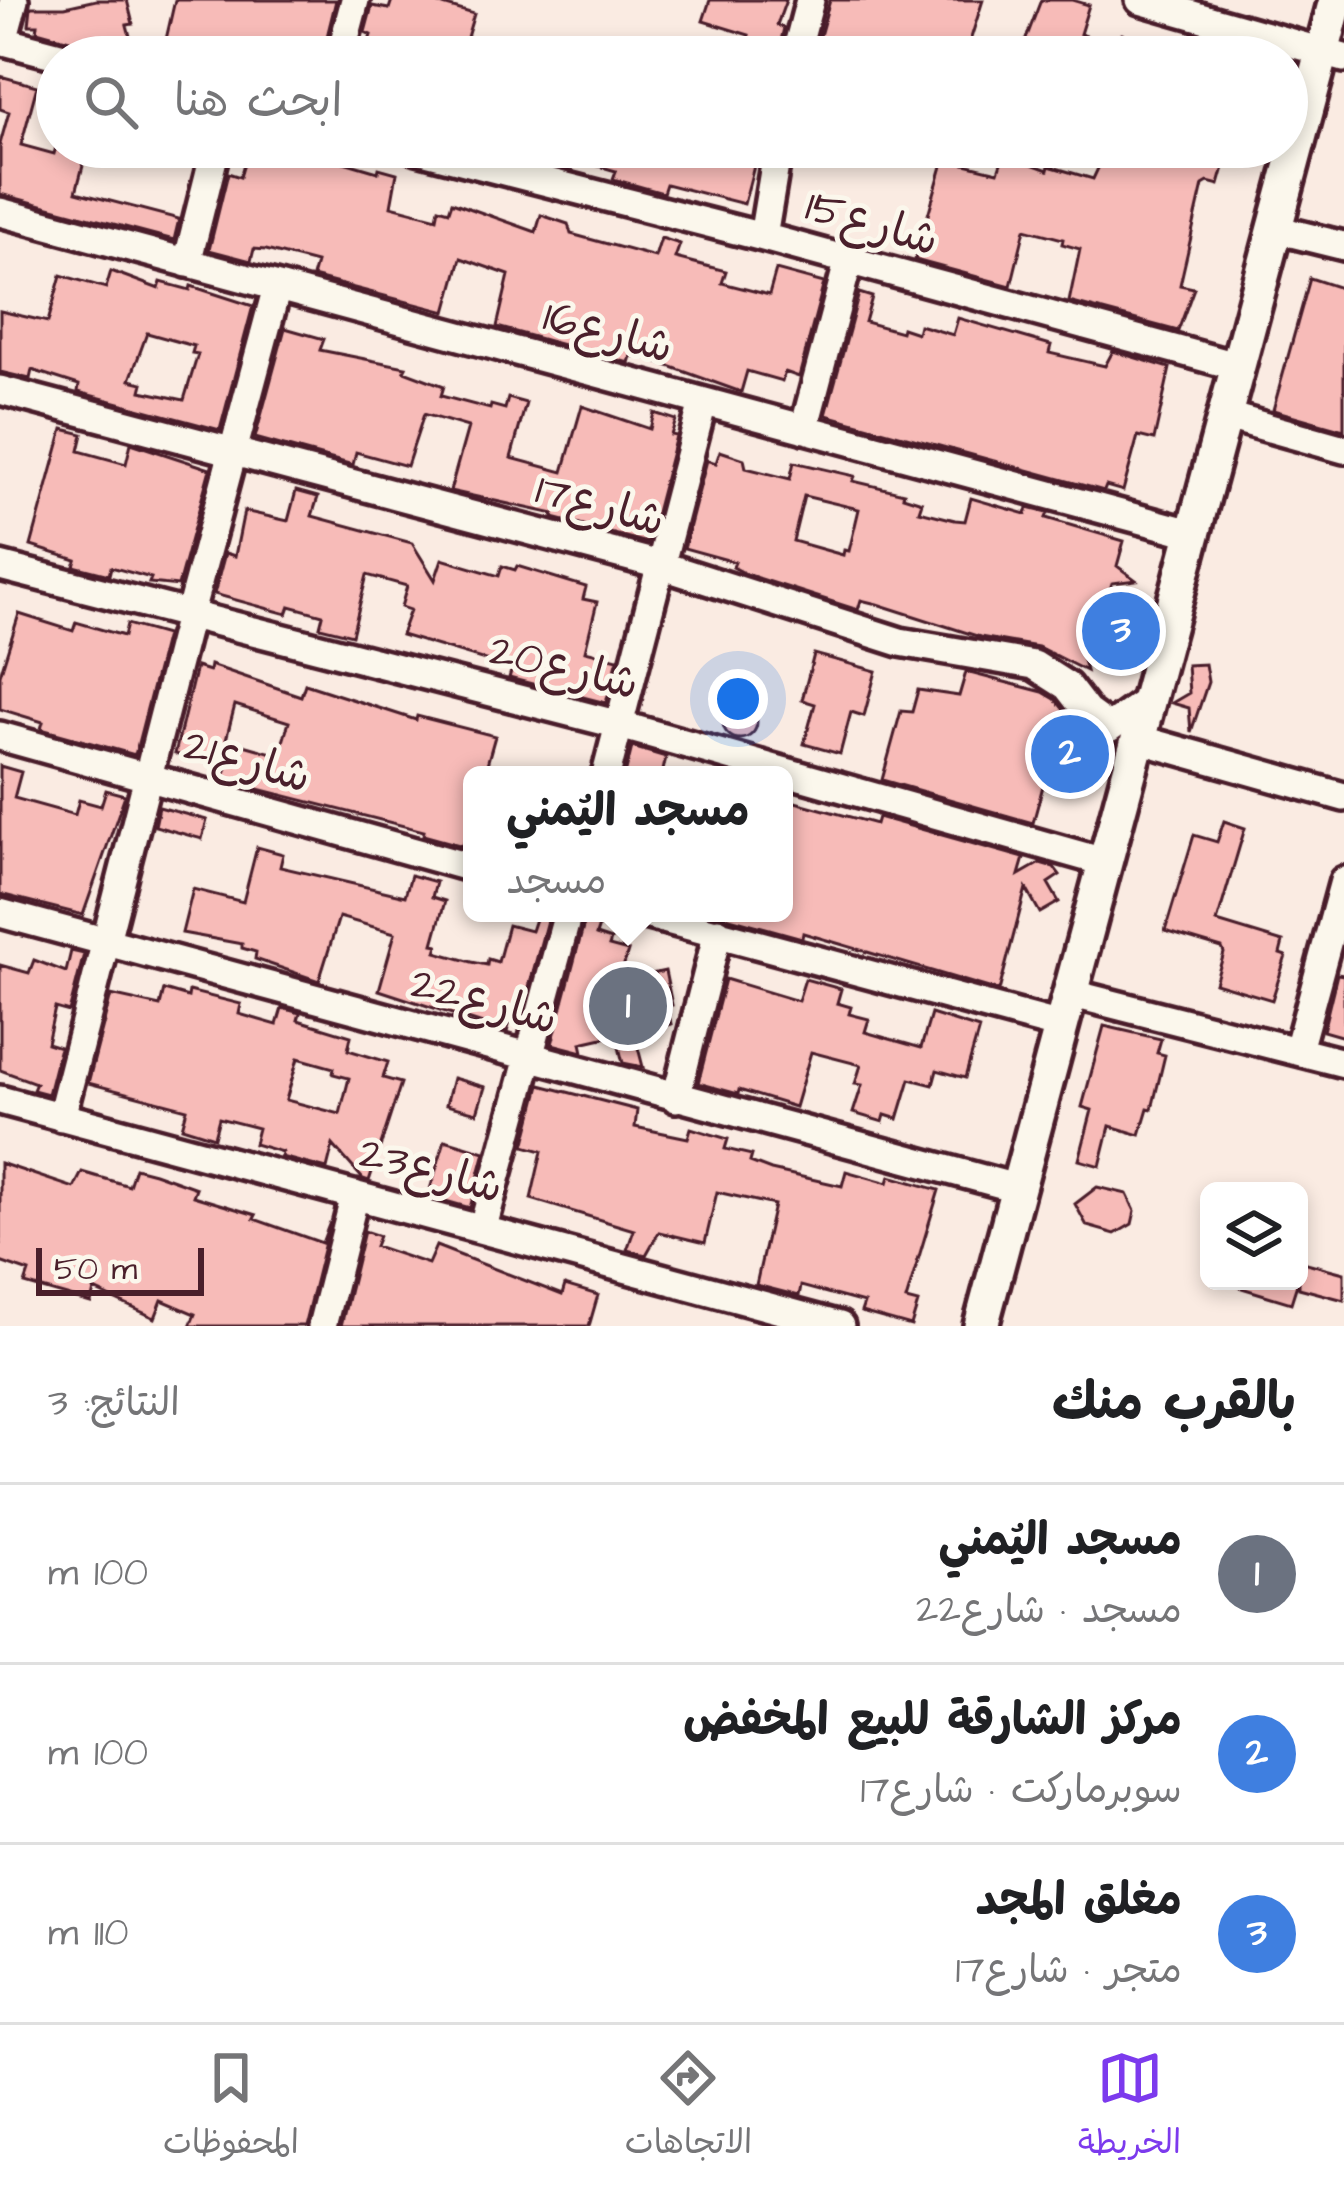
<!DOCTYPE html>
<html lang="ar">
<meta charset="utf-8">
<style>
:root{--surface:#fff;--page:#f2f2f2;--text:#202124;--muted:#757577;--line:#e0e0e0;--accent:#7c3aed}
body{margin:0;font-family:"Architects Daughter","Playpen Sans Arabic",sans-serif;background:var(--page);color:var(--text);direction:rtl}
.controls{position:absolute;right:36px;bottom:36px;display:grid;overflow:hidden;border-radius:18px;box-shadow:0 6px 18px #0003}
.controls button{width:108px;height:108px;display:grid;place-items:center;padding:0;border:0;border-bottom:3px solid var(--line);background:var(--surface);color:var(--text);font:60px sans-serif}
.scale{position:absolute;left:36px;bottom:30px;width:168px;box-sizing:border-box;padding-left:12px;border:6px solid #4a1f2b;border-top:0;font-size:33px;line-height:42px;white-space:nowrap;color:#4a1f2b;-webkit-text-stroke:9px #fbf7ec;paint-order:stroke}
.you{position:absolute;left:738px;top:699px;width:42px;height:42px;margin:-30px;border:9px solid #fff;border-radius:50%;background:#1a73e8;box-shadow:0 0 0 18px #1a73e833}
.badge{display:grid;place-items:center;width:78px;height:78px;border-radius:50%;background:var(--accent);color:#fff;font-size:39px;font-weight:700}
.pin{position:absolute;translate:-50% -50%;border:6px solid #fff;box-shadow:0 3px 12px #0006}
.popup{position:absolute;left:463px;top:766px;width:330px;height:156px;box-sizing:border-box;display:grid;place-content:center;border-radius:18px;background:var(--surface);filter:drop-shadow(0 3px 9px #0005);font-size:39px;white-space:nowrap;color:var(--muted)}
.popup b{font-size:45px;color:var(--text)}
.popup::after{content:'';position:absolute;left:50%;top:100%;margin-left:-24px;border:24px solid transparent;border-top-color:var(--surface)}
.list{margin:0;padding:0;list-style:none}
h2{display:flex;justify-content:space-between;align-items:center;height:156px;margin:0;padding:0 48px;font-size:51px}
h2 small{font-size:39px;font-weight:400;color:var(--muted)}
.list li{display:grid;grid-template-columns:78px 1fr auto;gap:36px;align-items:center;box-sizing:border-box;height:180px;padding:0 48px;border-top:3px solid var(--line)}
.list b{display:block;font-size:45px;white-space:nowrap}
.list p{margin:0;font-size:39px;white-space:nowrap;color:var(--muted)}
.list em{font-size:39px;font-style:normal;color:var(--muted)}
.icon{flex:none;width:66px;height:66px;fill:none;stroke:currentColor;stroke-width:2;stroke-linecap:round;stroke-linejoin:round}
.map{position:relative;flex:none;width:1344px;height:1326px;overflow:hidden;direction:ltr}
.search{position:absolute;background:var(--surface);box-shadow:0 6px 18px #0003;left:36px;right:36px;top:36px;height:132px;display:flex;align-items:center;gap:30px;box-sizing:border-box;padding:0 42px;border-radius:66px;color:var(--muted);font-size:45px}
.sheet{height:696px;background:var(--surface)}
nav{display:flex;justify-content:space-around;align-items:center;box-sizing:border-box;height:168px;border-top:3px solid var(--line);background:var(--surface);font-size:33px;color:var(--muted)}
nav a{display:grid;justify-items:center;gap:6px}
nav .on{color:var(--accent)}
.map>svg:first-child{display:block}
.building{fill:#f7bbb8;stroke:#4a1f2b;stroke-width:3;fill-rule:evenodd}
.lines{fill:none;stroke-linecap:round;stroke-linejoin:round}
.minor-casing{stroke:#4a1f2b;stroke-width:36}
.tertiary-casing{stroke:#4a1f2b;stroke-width:42}
.minor{stroke:#fbf7ec;stroke-width:27}
.tertiary{stroke:#fbf7ec;stroke-width:33}
.labels{text-anchor:middle;dominant-baseline:central;stroke-width:10;stroke-linejoin:round;paint-order:stroke}
.street-label{font-size:45px;fill:#4a1f2b;stroke:#fbf7ec}
</style>
<div class="map">
<svg width="1344" height="1326" viewBox="0 0 1344 1326">
<rect width="100%" height="100%" fill="#faebe2"/>
<filter id="ink" filterUnits="userSpaceOnUse"><feTurbulence type="fractalNoise" baseFrequency=".00833" numOctaves="2"/><feDisplacementMap in="SourceGraphic" scale="24" xChannelSelector="R" yChannelSelector="G"/><feConvolveMatrix kernelMatrix="1 2 1 2 8 2 1 2 1" color-interpolation-filters="sRGB"/></filter>
<g filter="url(#ink)">
<!-- building -->
<path class="building" d="M96,0H127L133,24L127,25L131,40L89,51L88,47L80,49L70,40L37,31L38,25H29L31,7H65Z
M175,0H336L322,57H162Z
M392,0H426L474,14L461,57H364L371,35L365,32L372,6L389,9Z
M710,0H786L777,25L784,28L777,56L746,45L749,35L703,21Z
M830,0H983L965,57H814Z
M1041,0H1072L1089,5L1080,34L1119,46L1122,34L1187,51L1192,34H1195L1243,48L1241,57H1019Z
M0,76L37,86L21,145L54,154L56,147H88L76,192L179,219L174,240L0,194V144L9,112L0,109Z
M249,147L301,162L305,147H316L331,151L330,158L378,172L379,168L397,173L391,206L437,218L439,208L449,211L452,202L536,232L541,215L568,224L571,234L655,257L661,238L680,244L675,258L726,271L722,283L769,295L776,270L824,283L799,377L785,372L782,381L747,371L741,392L644,357L631,356L629,363L497,327L509,275L461,258L446,312L312,277L316,263L266,250L254,249L251,261L209,250L228,173L240,177Z
M600,147H759L744,204L666,184L663,193L613,179L616,171L595,165Z
M1108,147H1217L1215,153L1227,157L1219,185L1208,182L1203,185L1180,285L1194,288L1178,331L1069,302L1080,249L1062,244L1063,239L1025,229L1011,286L915,260L944,159L998,172L1004,154L1048,170L1049,166L1093,179Z
M111,271L159,289L161,282L190,290L191,286L253,306L220,430L78,392L79,385L32,370L30,379L0,372V311L48,322L61,275L106,288ZM147,333L194,346L192,353L198,354L184,400L141,391L143,383L130,380Z
M1310,278L1344,289V430L1273,410Z
M859,293L872,297L865,322L901,332L902,328L917,333L919,325L953,335L958,318L1051,345L1049,353L1105,366L1113,351L1170,368L1154,440L1138,436L1123,491L1106,486L1104,491L826,415Z
M285,328L324,339L320,350L406,367L404,371L444,386L441,396L490,409L491,405L505,409L508,398L526,403L511,458L563,472L582,406L650,429L654,413L676,420L671,435L676,436L648,543L553,518L554,514L450,491L468,427L424,414L407,466L356,452L353,465L255,438Z
M63,429L83,434L79,451L126,464L131,443L210,469L178,586L149,583L151,578L111,567L109,575L74,566L76,560L31,546Z
M720,451L744,459L746,468L790,479L794,462L855,476L853,481L904,493L903,496L922,502L919,511L955,520L965,521L971,498L1026,514L1028,508L1048,513L1046,518L1124,541L1117,566L1136,580L1112,583L1105,605L1092,601L1082,636L1088,638L1082,656L1086,671L1038,647L980,637L877,604L861,600L858,610L746,574L733,567L735,562L684,548L707,460L716,463ZM804,496L859,509L849,551L844,550L843,555L793,541Z
M296,491L318,497L312,516L412,543L435,580L442,559L499,576L502,566L515,570L517,566L586,587L583,599L597,602L585,651L618,659L606,703L509,678L512,668L401,635L410,610L401,607L407,586L367,575L352,635L320,627L323,615L290,606L287,614L214,594L225,553L235,556L244,511L288,521Z
M19,614L73,631L76,622L124,636L127,624L166,635L135,755L41,729L43,722L0,709V675Z
M814,654L876,671L864,716L851,712L840,754L804,744L815,704L802,700Z
M1205,664L1208,682L1191,732L1189,708L1172,703L1189,693L1187,665Z
M210,665L301,696L305,684L416,720L417,716L495,736L484,775H472V813L463,846L423,835L424,831L223,780L227,767L175,754L196,667L209,671ZM235,705L289,722L279,755L226,740Z
M966,672L1043,692L1055,699L1081,730L1082,734L1062,740L1058,755L1052,753L1033,823L882,780L901,711L912,712L918,690L959,696Z
M723 722a17 17 0 1 1 34 0a17 17 0 1 1-34 0Z
M632,747L666,757L662,775H625Z
M0,766L21,772L14,798L75,815L79,800L101,806L106,790L125,795L83,915L0,894Z
M784,799L876,824L878,817L1024,858L1019,875L1040,863L1054,867L1060,875L1048,883L1059,902L1040,913L1026,888L999,991L803,933L802,938L715,914L784,913Z
M159,807L207,820L202,839L155,826Z
M1224,821L1245,828L1217,922L1283,942L1280,954L1286,956L1272,1000L1215,983L1224,953L1222,948L1165,931L1194,835L1217,842Z
M257,847L283,854L280,867L405,896L411,875L436,882L432,897L445,901L433,944L438,945L436,952L472,962L487,965L488,959L498,962L508,925L531,931L537,913H549L519,1024L510,1022L507,1032L379,990L395,933L339,917L319,981L255,959L256,952L242,948V944L182,933L193,889L243,902Z
M585,920L599,926L596,935L611,940L609,946L628,951L619,981L665,971L672,1005L667,1006L671,1024L634,1032L643,1067L623,1063L616,1035L581,1043L583,1052L552,1044Z
M71,951L84,954L69,1012L55,1008L47,1043L60,1047L48,1094L33,1090L36,1083L0,1070V965L29,973L34,960L66,972Z
M1337,974L1344,975V1037L1323,1031Z
M725,979L798,1001L805,979L841,989L837,1003L851,1007L849,1014L869,1019L865,1032L921,1048L931,1014L979,1029L965,1078L937,1070L933,1085L910,1079L898,1119L885,1115L883,1122L853,1113L862,1085L855,1084L861,1065L811,1052L795,1107L739,1090L738,1094L698,1083Z
M164,990L188,997L189,991L241,1004L239,1014L277,1025L282,1008L300,1013L298,1020L351,1036L348,1050L388,1062L383,1078L401,1083L369,1181L363,1179L333,1145L327,1169L281,1157L282,1152L254,1144L258,1128L219,1118L214,1137L182,1127L187,1109L88,1083L111,995L160,1006ZM298,1058L334,1068L333,1074L349,1078L340,1114L286,1100Z
M1104,1026L1161,1039L1157,1053L1165,1055L1152,1109L1148,1108L1140,1135L1110,1126L1100,1166L1079,1160L1092,1110L1082,1107Z
M453,1078L485,1087L477,1113L446,1105Z
M540,1085L637,1110L635,1127L688,1138L691,1128L728,1139L725,1149L752,1155L750,1162L771,1170L842,1186L846,1171L888,1183L890,1176L939,1190L906,1300L918,1303L911,1326L861,1312L864,1303L801,1286L799,1296L756,1285L774,1205L717,1192L705,1243L659,1232L646,1255L627,1250L634,1230L531,1199L542,1151L524,1146Z
M445,1140L485,1152L470,1208L428,1196Z
M0,1163L74,1188L82,1172L129,1186L135,1168L154,1173L196,1188L193,1196L256,1215L254,1219L322,1243L330,1222L304,1326H190L195,1314L162,1300L155,1318L94,1290L91,1303L25,1284L29,1272L0,1262Z
M1097,1187L1127,1194L1135,1211L1132,1224L1115,1234L1087,1226L1075,1204Z
M364,1231L379,1236L375,1246L428,1264L436,1246L562,1295L565,1285L598,1295L589,1326H341Z
M1299,1261L1344,1273V1300L1299,1288Z
M1236,1281H1298L1291,1303L1235,1286Z"/>
<g class="lines">
<defs>
<path id="minor" d="M1140,0L1344,58
M0,40L64,57
M3,41L14,0
M340,57L355,0
M795,57L810,0
M410,147L763,237L1240,367
M0,212L1195,534
M1275,229L1344,246
M763,237L778,147
M187,263L216,147
M0,390L660,565L900,642L1034,665L1067,686L1087,712L1109,728L1148,700
M1227,416L1344,449
M804,429L848,263
M0,566L620,725L1104,862
M0,736L472,868
M1138,739L1344,797
M606,775L703,402
M0,913L1016,1188
M641,913L1061,1026
M1069,993L1344,1063
M1298,1050L1344,881
M676,1098L718,932
M0,1100L840,1326
M61,1117L189,616L277,287
M483,1227L568,913
M322,1326L355,1195"/>
<path id="tertiary" d="M981,1326L1336,0"/>
</defs>
<!-- minor casing -->
<use href="#minor" class="minor-casing"/>
<!-- tertiary casing -->
<use href="#tertiary" class="tertiary-casing"/>
<!-- minor -->
<use href="#minor" class="minor"/>
<!-- tertiary -->
<use href="#tertiary" class="tertiary"/>
</g>
</g>
<g class="labels">
<!-- street labels -->
<g class="street-label">
<text transform="translate(872 224) rotate(16)">شارع15</text>
<text transform="translate(608 333) rotate(15)">شارع16</text>
<text transform="translate(600 506) rotate(15)">شارع17</text>
<text transform="translate(564 668) rotate(14)">شارع20</text>
<text transform="translate(247 762) rotate(16)">شارع21</text>
<text transform="translate(484 1002) rotate(15)">شارع22</text>
<text transform="translate(431 1171) rotate(15)">شارع23</text>
</g>
</g>
</svg>
<div class="controls">
<button><svg class="icon" aria-label="layers" viewBox="0 0 24 24"><path d="M12 4l9 5-9 5-9-5zM3 14l9 5 9-5"/></svg></button>
</div>
<div class="scale">50 m</div>
<div class="you"></div>
<div class="pin badge" style="left:628px;top:1006px;background:#6b7280">1</div>
<div class="popup"><b>مسجد اليُمني</b>مسجد</div>
<div class="pin badge" style="left:1070px;top:754px;background:#3f7fe0">2</div>
<div class="pin badge" style="left:1121px;top:631px;background:#3f7fe0">3</div>
<div class="search"><svg class="icon" aria-label="search" viewBox="0 0 24 24"><circle cx="10" cy="10" r="6"/><path d="M15 15l6 6"/></svg>ابحث هنا</div>
</div>
<section class="sheet">
<h2>بالقرب منك<small>النتائج: 3</small></h2>
<ul class="list">
<li><span class="badge" style="background:#6b7280">1</span><div><b>مسجد اليُمني</b><p>مسجد · شارع22</p></div><em>100 m</em></li>
<li><span class="badge" style="background:#3f7fe0">2</span><div><b>مركز الشارقة للبيع المخفض</b><p>سوبرماركت · شارع17</p></div><em>100 m</em></li>
<li><span class="badge" style="background:#3f7fe0">3</span><div><b>مغلق المجد</b><p>متجر · شارع17</p></div><em>110 m</em></li>
</ul>
</section>
<nav>
<a class="on"><svg class="icon" aria-label="map" viewBox="0 0 24 24"><path d="M3 6l6-2 6 2 6-2v14l-6 2-6-2-6 2zM9 4v14M15 6v14"/></svg>الخريطة</a>
<a><svg class="icon" aria-label="directions" viewBox="0 0 24 24"><path d="M12 3l9 9-9 9-9-9zM9 14v-3h6M13 9l2 2-2 2"/></svg>الاتجاهات</a>
<a><svg class="icon" aria-label="saved" viewBox="0 0 24 24"><path d="M7 4h10v16l-5-4-5 4z"/></svg>المحفوظات</a>
</nav>
